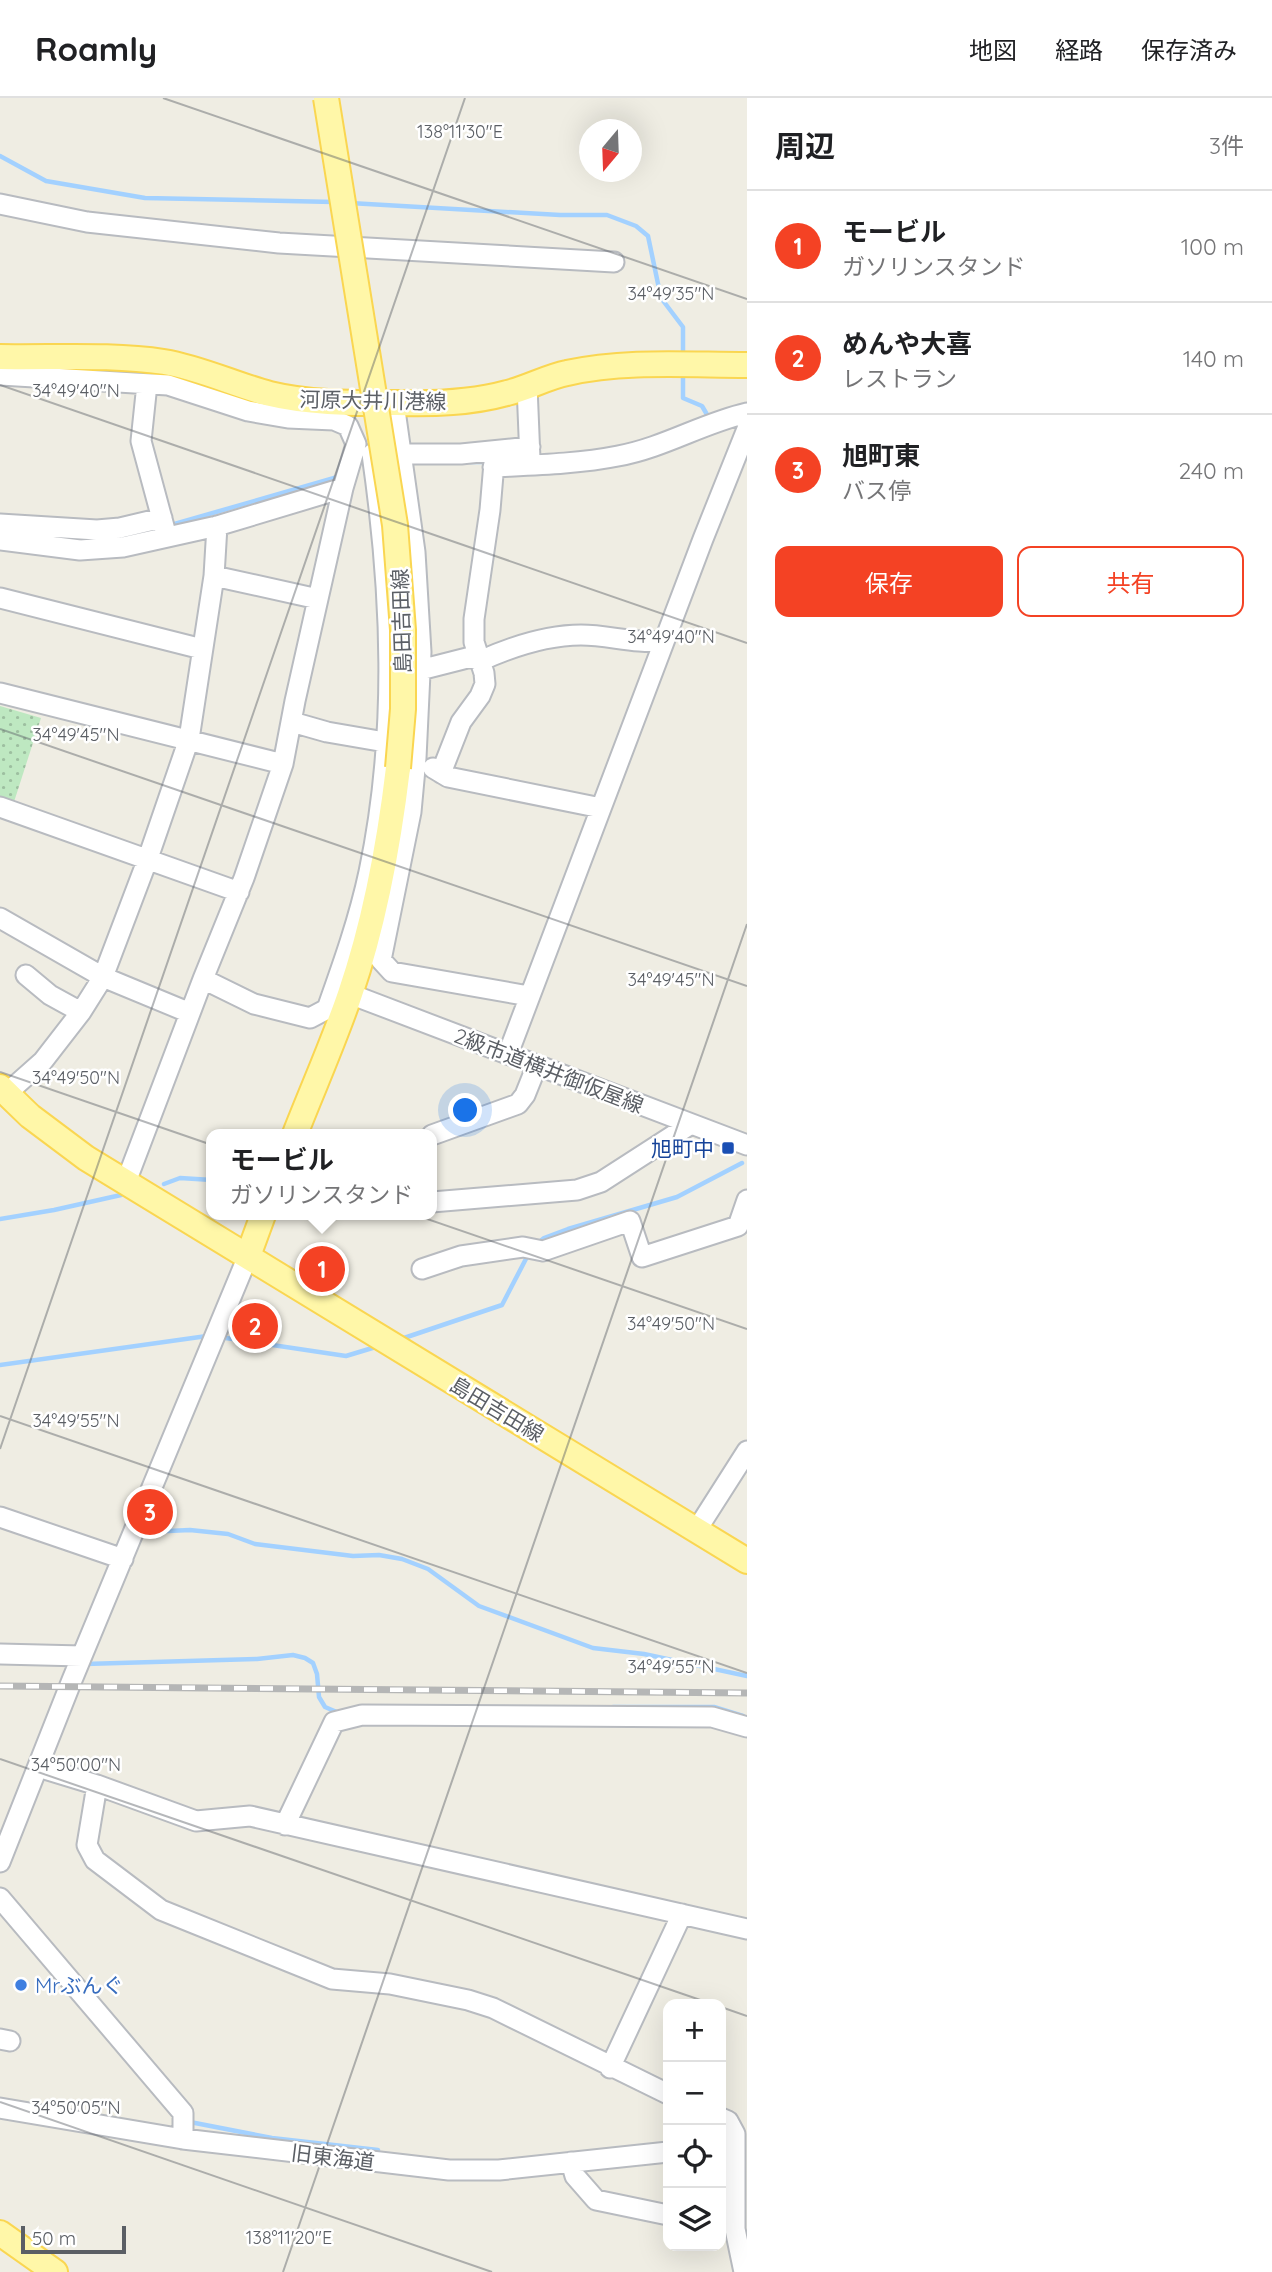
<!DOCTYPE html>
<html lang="ja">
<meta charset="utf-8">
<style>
:root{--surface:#fff;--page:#f2f2f2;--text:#202124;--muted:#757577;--line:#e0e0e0;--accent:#f44224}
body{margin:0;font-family:Quicksand,"Noto Sans JP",sans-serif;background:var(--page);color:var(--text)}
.controls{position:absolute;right:21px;bottom:21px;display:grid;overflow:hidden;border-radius:14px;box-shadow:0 7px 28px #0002}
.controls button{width:63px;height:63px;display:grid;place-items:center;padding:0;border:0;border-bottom:2px solid var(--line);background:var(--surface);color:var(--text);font:35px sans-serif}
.compass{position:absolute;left:579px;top:21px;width:63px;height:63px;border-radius:50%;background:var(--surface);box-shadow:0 7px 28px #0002;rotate:199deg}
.scale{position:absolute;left:21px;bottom:18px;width:105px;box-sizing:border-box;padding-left:7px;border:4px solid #5b5f65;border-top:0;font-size:19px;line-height:24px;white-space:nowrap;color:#5b5f65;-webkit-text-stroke:5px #fff;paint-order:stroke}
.you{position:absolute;left:466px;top:1013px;width:24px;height:24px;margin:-18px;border:5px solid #fff;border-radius:50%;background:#1a73e8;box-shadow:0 0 0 10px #1a73e833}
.badge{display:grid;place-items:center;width:46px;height:46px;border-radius:50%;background:var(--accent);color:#fff;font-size:23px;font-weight:700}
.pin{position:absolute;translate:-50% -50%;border:4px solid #fff;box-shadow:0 2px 7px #0006}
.popup{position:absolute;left:206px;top:1031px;width:231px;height:91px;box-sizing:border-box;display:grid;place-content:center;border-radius:14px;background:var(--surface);filter:drop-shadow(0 2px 5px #0005);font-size:23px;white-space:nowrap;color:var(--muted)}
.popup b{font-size:26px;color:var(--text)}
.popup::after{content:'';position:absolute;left:50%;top:100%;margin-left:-14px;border:14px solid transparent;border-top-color:var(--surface)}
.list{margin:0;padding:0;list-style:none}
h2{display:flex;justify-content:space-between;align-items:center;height:91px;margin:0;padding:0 28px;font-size:30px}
h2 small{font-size:23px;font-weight:400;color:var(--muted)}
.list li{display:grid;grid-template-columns:46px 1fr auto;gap:21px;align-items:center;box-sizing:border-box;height:112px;padding:0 28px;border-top:2px solid var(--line)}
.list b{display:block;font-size:26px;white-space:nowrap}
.list p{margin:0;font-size:23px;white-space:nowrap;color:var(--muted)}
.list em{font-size:23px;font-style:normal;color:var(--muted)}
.actions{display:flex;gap:14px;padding:21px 28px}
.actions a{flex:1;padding:16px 0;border:2px solid var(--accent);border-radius:14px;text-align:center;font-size:24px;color:var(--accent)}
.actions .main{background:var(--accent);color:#fff}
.icon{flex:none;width:38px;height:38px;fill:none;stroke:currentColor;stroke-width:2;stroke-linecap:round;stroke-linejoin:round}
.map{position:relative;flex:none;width:747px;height:2174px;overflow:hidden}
header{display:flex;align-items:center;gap:42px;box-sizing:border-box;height:98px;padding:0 35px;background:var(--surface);border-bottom:2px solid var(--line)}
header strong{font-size:33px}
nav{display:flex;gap:38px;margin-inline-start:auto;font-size:24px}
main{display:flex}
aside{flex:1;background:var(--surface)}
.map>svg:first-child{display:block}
.park{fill:url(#park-dots)}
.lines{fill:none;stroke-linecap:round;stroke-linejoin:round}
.stream{stroke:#a3d1ff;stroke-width:4.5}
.minor-casing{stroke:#b8bbc0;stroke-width:23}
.major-casing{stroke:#fad651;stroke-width:28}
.minor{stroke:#fff;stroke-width:19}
.major{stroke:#fff7a8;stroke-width:24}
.rail-casing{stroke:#b5b6b6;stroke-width:7}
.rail{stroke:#fff;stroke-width:4.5;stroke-dasharray:13;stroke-linecap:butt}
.major-bridge-casing{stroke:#fad651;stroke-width:28;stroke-linecap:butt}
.major-bridge{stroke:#fff7a8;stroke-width:24}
.ticks{fill:none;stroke:#5b5f65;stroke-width:2;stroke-opacity:0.45}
.transit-dot{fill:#1a4fb4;stroke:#fff;stroke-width:2.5}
.shop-dot{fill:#3f7fe0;stroke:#fff;stroke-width:2.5}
.labels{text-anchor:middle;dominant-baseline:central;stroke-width:5;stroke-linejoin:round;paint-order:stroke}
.street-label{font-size:21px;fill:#5b5f65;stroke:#fff}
.transit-label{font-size:21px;fill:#164399;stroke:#fff;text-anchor:end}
.shop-label{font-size:21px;fill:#366cbe;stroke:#fff;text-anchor:start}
.ticks-label{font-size:18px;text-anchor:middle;fill:#5b5f65;stroke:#fff;stroke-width:5;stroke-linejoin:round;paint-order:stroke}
</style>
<header>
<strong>Roamly</strong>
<nav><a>地図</a><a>経路</a><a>保存済み</a></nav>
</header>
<main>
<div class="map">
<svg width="747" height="2174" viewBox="0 0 747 2174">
<defs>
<pattern id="park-dots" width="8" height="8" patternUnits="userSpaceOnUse" patternTransform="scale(1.75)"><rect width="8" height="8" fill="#bee8c1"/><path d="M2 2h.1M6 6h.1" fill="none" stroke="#9dbfa0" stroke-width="1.8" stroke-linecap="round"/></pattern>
</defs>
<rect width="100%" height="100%" fill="#efede3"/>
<!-- park -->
<path class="park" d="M0,608L41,620L13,707L0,702Z"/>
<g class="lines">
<!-- stream -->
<path class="stream" d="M0,58L46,83L145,100L334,104
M350,105L560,117H607L636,128L648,138L661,200L683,229V257
M683,273V300L702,308L709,320
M470,364H490
M171,427L341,378
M164,1086L180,1080L212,1082
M0,1121L54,1112L121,1097
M537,1146L544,1140L568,1131L677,1099L742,1065
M219,1239L346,1258L379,1248
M401,1241L502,1207L529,1155
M0,1267L207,1238
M139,1437L146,1434L190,1432L228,1436L255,1446L353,1458L379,1457L402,1461L428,1471L479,1508L593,1550L644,1556L747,1578
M85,1566L257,1561L293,1557L305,1560L313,1565L317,1576L319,1599L325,1609L339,1615
M613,1609H714L743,1618
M190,2024L272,2040L378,2052"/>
<defs>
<path id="minor" d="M0,106L87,124L279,145L614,164
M0,277L168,287L248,313L288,320L334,322L348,328L356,346L343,390L295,603L283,666L244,780L203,881L126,1084
M147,286L141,343L165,432
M527,288L530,361
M394,305L415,454L421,554L416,660L411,714L381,862L392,874L529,898
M493,369C534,367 578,366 618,358C663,350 703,325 747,315
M0,426L97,432L120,430L162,420
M0,442L80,452L123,449L217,428L343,390
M214,478L318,501
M0,500L202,551
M420,572L471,559L480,563C511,549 547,537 581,537C610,537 633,546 664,543
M0,595L283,666
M292,624L327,634L385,644L397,650
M433,670L448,679L601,710
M441,675L461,624L480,598L485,586L484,575L474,544V521L490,412L495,353
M0,709L239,794
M0,820L103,879L190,915
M26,877L50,897L81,914
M203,881L254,906L310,920L327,911C343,866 359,821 369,774C398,636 392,495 372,356H461L530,349
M350,896L747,1047
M508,956L703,441L747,331
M6,996L43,963L81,914L103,879L147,763L189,641L214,478L217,428
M432,1037L518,1006L525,997L537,967
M432,1104L577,1092L601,1084L691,1026
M422,1171L461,1158L523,1149L543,1153L630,1123L642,1159L738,1128L747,1102
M0,1419L123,1461
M696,1433L747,1353
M0,1556L82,1558
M38,1669L97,1687L196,1723L250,1718L747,1831
M97,1687L87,1747L95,1762L161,1812L332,1881L390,1886L468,1902L493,1910L668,1996
M285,1727L334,1624L362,1617L712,1619L747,1629
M0,1764L72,1582L248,1158
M0,1800L183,2015V2041
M0,1941L10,1943
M610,1970L682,1816
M0,2010L183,2041L449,2072H499L668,2054
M721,2020L728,2023L735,2036V2131L744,2174
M571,2064L575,2078L596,2102L668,2117"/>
<path id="major" d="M0,259C54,260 111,256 164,264C201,270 235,287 270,296C311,306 356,305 397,305C434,306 471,305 507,295C528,290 547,279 567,275C625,262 688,267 747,267
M0,989L30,1018L86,1060L747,1463
M295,1036C313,990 334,943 350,896C375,823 389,746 398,670
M248,1158L263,1117
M0,2135L55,2174"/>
</defs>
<!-- minor casing -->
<use href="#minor" class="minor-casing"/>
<!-- major casing -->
<use href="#major" class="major-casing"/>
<!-- minor -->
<use href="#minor" class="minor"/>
<!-- major -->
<use href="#major" class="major"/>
<defs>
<path id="rail" d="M0,1588L747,1595"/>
</defs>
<!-- rail casing -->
<use href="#rail" class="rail-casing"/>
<!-- rail -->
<use href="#rail" class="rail"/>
<defs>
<path id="major-bridge" d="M326,0L395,427L403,532V611L398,670"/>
</defs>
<!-- major-bridge casing -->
<use href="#major-bridge" class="major-bridge-casing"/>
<!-- major-bridge -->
<use href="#major-bridge" class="major-bridge"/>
</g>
<!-- ticks -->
<path class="ticks" d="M163,0L747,201M0,287L747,545M0,631L747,888M0,974L747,1231M0,1318L747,1575M0,1351L465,0M0,1661L712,1906M721,1909L747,1918M0,2004L492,2174M283,2174L747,826"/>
<!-- markers -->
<rect class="transit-dot" x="721" y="1043" width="14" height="14" rx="3.5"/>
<circle class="shop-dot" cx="21" cy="1887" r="7"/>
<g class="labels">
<!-- street labels -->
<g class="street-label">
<text transform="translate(373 302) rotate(1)">河原大井川港線</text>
<text transform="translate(401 523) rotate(-92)">島田吉田線</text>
<text transform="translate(549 972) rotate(21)">2級市道横井御仮屋線</text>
<text transform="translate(497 1311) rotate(31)">島田吉田線</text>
<text transform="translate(333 2059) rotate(7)">旧東海道</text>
</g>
<!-- transit labels -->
<g class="transit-label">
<text x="714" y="1050">旭町中</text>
</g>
<!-- shop labels -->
<g class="shop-label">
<text x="35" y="1887">Mrぶんぐ</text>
</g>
</g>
<g class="ticks-label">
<text x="460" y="40">138°11'30"E</text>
<text x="671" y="202">34°49'35"N</text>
<text x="76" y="299">34°49'40"N</text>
<text x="671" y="545">34°49'40"N</text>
<text x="76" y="643">34°49'45"N</text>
<text x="671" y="888">34°49'45"N</text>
<text x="76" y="986">34°49'50"N</text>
<text x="671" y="1232">34°49'50"N</text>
<text x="76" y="1329">34°49'55"N</text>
<text x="671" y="1575">34°49'55"N</text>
<text x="76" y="1673">34°50'00"N</text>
<text x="76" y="2016">34°50'05"N</text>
<text x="289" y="2146">138°11'20"E</text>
</g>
</svg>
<div class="controls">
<button>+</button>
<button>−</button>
<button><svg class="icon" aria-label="locate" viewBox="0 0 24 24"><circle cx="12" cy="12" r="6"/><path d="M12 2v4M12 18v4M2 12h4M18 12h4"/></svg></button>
<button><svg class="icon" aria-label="layers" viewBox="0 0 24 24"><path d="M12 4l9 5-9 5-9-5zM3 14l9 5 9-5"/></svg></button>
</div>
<svg class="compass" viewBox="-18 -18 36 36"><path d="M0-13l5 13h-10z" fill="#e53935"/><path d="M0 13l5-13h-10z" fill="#757577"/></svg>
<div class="scale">50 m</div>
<div class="you"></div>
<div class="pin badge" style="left:322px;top:1171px">1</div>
<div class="popup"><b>モービル</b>ガソリンスタンド</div>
<div class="pin badge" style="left:255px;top:1228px">2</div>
<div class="pin badge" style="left:150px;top:1414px">3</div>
</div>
<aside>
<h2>周辺<small>3件</small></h2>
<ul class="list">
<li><span class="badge">1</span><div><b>モービル</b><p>ガソリンスタンド</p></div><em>100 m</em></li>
<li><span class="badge">2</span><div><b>めんや大喜</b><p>レストラン</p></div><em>140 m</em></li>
<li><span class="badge">3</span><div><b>旭町東</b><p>バス停</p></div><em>240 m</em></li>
</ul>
<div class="actions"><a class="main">保存</a><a>共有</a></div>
</aside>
</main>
